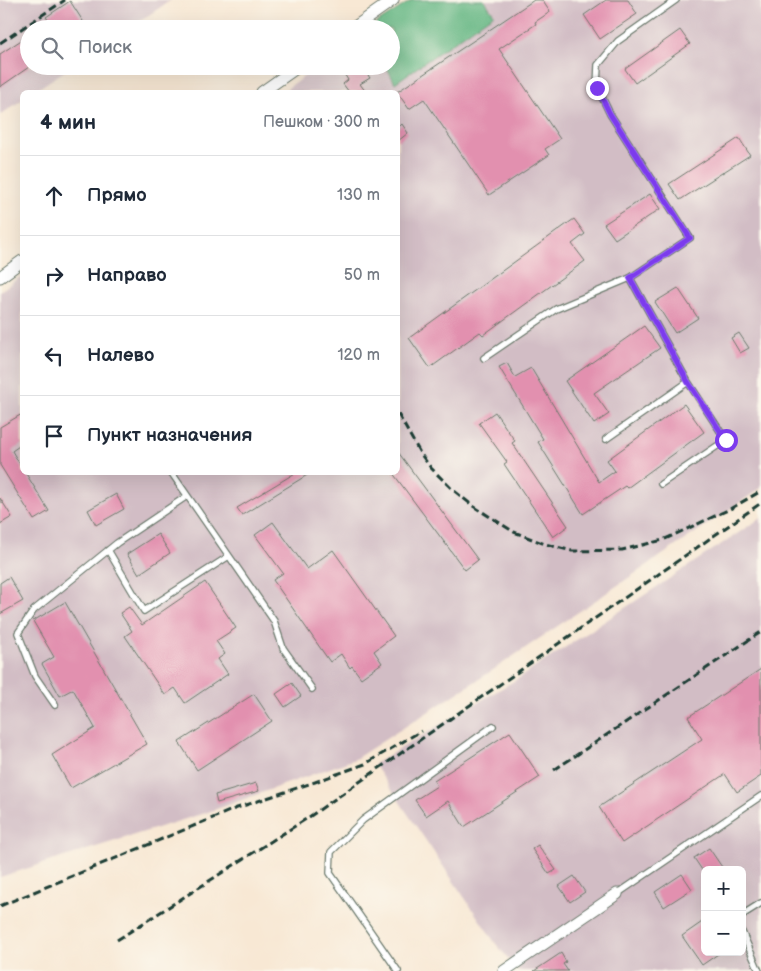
<!DOCTYPE html>
<html lang="ru">
<meta charset="utf-8">
<style>
:root{--surface:#fff;--page:#f6f6f7;--text:#1f2937;--muted:#747a83;--line:#e0e1e3}
body{margin:0;font-family:"Balsamiq Sans",sans-serif;background:var(--page);color:var(--text)}
.controls{position:absolute;right:15px;bottom:15px;display:grid;overflow:hidden;border-radius:8px;box-shadow:0 5px 20px #0002}
.controls button{width:45px;height:45px;display:grid;place-items:center;padding:0;border:0;border-bottom:1px solid var(--line);background:var(--surface);color:var(--text);font:25px sans-serif}
.stop{position:absolute;width:15px;height:15px;margin:-11px;border:4px solid #7c3aed;border-radius:50%;background:#fff}
.stop.end{background:#7c3aed;border-color:#fff;box-shadow:0 1px 5px #0008}
.list{margin:0;padding:0;list-style:none}
h2{display:flex;justify-content:space-between;align-items:center;height:65px;margin:0;padding:0 20px;font-size:21px}
h2 small{font-size:16px;font-weight:400;color:var(--muted)}
.list li{display:grid;grid-template-columns:32px 1fr auto;gap:15px;align-items:center;box-sizing:border-box;height:80px;padding:0 20px;border-top:1px solid var(--line)}
.list b{display:block;font-size:19px;white-space:nowrap}
.list em{font-size:16px;font-style:normal;color:var(--muted)}
.icon{flex:none;width:28px;height:28px;fill:none;stroke:currentColor;stroke-width:2;stroke-linecap:round;stroke-linejoin:round}
.map{position:relative;flex:none;width:761px;height:971px;overflow:hidden}
.search{position:absolute;background:var(--surface);box-shadow:0 5px 20px #0002;left:20px;top:20px;width:380px;height:55px;display:flex;align-items:center;gap:12px;box-sizing:border-box;padding:0 18px;border-radius:28px;color:var(--muted);font-size:19px}
.panel{position:absolute;background:var(--surface);box-shadow:0 5px 20px #0002;left:20px;top:90px;width:380px;height:385px;border-radius:8px}
.map>svg:first-child{display:block}
.industrial{fill:#d2bdc5;fill-rule:evenodd}
.forest{fill:#67b885;stroke:#437a5c}
.building{fill:#e290af}
.lines{fill:none;stroke-linecap:round;stroke-linejoin:round}
.lane-casing{stroke:#6b796c;stroke-width:8}
.street-casing{stroke:#6b796c;stroke-width:13}
.lane{stroke:#fff;stroke-width:5.5}
.street{stroke:#fff;stroke-width:11}
.rail{stroke:#1f3d34;stroke-width:3;stroke-dasharray:8 4;stroke-linecap:butt}
.route{stroke:#7c3aed;stroke-width:6}
</style>
<div class="map">
<svg width="761" height="971" viewBox="0 0 761 971">
<rect width="100%" height="100%" fill="#fbf7ec"/>
<filter id="ink" filterUnits="userSpaceOnUse"><feTurbulence type="fractalNoise" baseFrequency=".02" numOctaves="2"/><feDisplacementMap in="SourceGraphic" scale="10" xChannelSelector="R" yChannelSelector="G"/><feConvolveMatrix kernelMatrix="1 2 1 2 8 2 1 2 1" color-interpolation-filters="sRGB"/></filter>
<filter id="wash" filterUnits="userSpaceOnUse"><feTurbulence type="fractalNoise" baseFrequency=".0096" numOctaves="4" result="noise"/><feDisplacementMap in="SourceGraphic" scale="20" xChannelSelector="R" yChannelSelector="G"/><feGaussianBlur stdDeviation="1.12" result="paint"/><feColorMatrix in="noise" values="0 0 0 0 0 0 0 0 0 0 0 0 0 0 0 0 0 1.4 0 .05"/><feComposite in="paint" operator="in"/></filter>
<g filter="url(#wash)">
<rect width="100%" height="100%" fill="#f8e8d4"/>
<!-- industrial -->
<path class="industrial" d="M0,0H171L128,29H29V66H72L33,92H22V100L0,115Z
M416,0H761V488L493,670L355,759L208,812L0,877V291L22,276V472H398V92H282L319,66H391V29Z
M761,518V971H519L496,944L374,764L519,678ZM705,870H742V952H705Z"/>
<!-- forest -->
<path class="forest" d="M412,0H484L494,14L395,83L386,66H391V29H367Z"/>
<g id="blocks">
<!-- building -->
<path class="building" d="M534,0H542L550,12L535,22L536,24L499,49L560,139L545,149L549,155L489,195L424,99L409,109L397,92Z
M606,0H628L637,14L600,39L584,15Z
M70,1L88,29H38L49,21L46,17Z
M680,30L690,44L635,83L625,69Z
M29,35V67L0,87V54Z
M339,66H362L370,78L360,84L366,92H349L343,84L348,80Z
M402,124L408,133L398,141V128Z
M739,138L750,155L680,200L669,184Z
M650,194L660,209L615,239L604,224Z
M574,219L585,234L572,244L585,261L483,335L480,332L430,368L409,338Z
M678,288L698,318L675,333L655,302Z
M644,326L660,348L594,393L609,414L594,424L565,381Z
M739,333L749,348L740,353L731,338Z
M507,363L515,377L531,368L599,482L615,471L607,460L684,404L704,432L627,488L625,486L583,514L538,442L543,439L499,367Z
M495,412L515,441L512,443L568,526L553,537L504,464L507,462L479,423Z
M22,414V444L12,451L22,468V472H25L49,511L34,520L0,465V427Z
M398,452L478,560L465,570L392,472H398Z
M297,472H312L242,515L237,508Z
M116,494L124,509L96,525L88,510Z
M0,498L12,517L0,524Z
M273,522L307,569L333,550L394,636L374,651L382,663L361,678L352,666L350,668L341,654L330,662L273,580L283,573L255,535Z
M158,534L170,553L139,574L127,554Z
M9,577L23,601L0,614V583Z
M205,582L236,628L216,641L225,654L218,659L228,674L185,703L175,688L165,695L125,636L132,631L120,613L129,607L142,625Z
M65,602L147,744L71,788L52,755L95,728L73,689L60,696L42,664L54,657L33,621Z
M761,669V776L737,792L725,774L622,843L599,807L702,739L688,717Z
M292,683L301,696L285,707L276,694Z
M254,694L272,721L197,770L179,742Z
M510,732L540,777L464,827L448,801L426,816L415,800L437,786L434,781Z
M256,783L259,791L217,803L215,795Z
M538,845L556,870L549,874L532,849Z
M709,848L724,870H702L694,858Z
M682,874L692,889L664,907L655,892Z
M574,876L585,892L570,902L559,886Z
M705,920V952H721L702,965L682,936Z
M561,953L566,962L563,964L568,971H534Z"/>
</g>
</g>
<g filter="url(#ink)">
<use href="#blocks" fill-opacity="0" stroke="#6b796c" stroke-width="1"/>
<g class="lines">
<defs>
<path id="lane" d="M484,358L556,309L630,278L690,238L610,114L597,87L598,65L618,41L676,0
M606,439L688,382L630,278
M171,472L274,621L283,648L312,689
M661,484L726,440L688,382
M108,550L144,611L229,556
M55,705L35,676L18,633L34,610L117,543L187,496
M617,894L761,796
M742,915L761,903
M742,932L759,971
M398,971L330,873L331,852L363,820L493,726"/>
<path id="street" d="M352,29L393,0
M262,92L299,66
M0,277L22,261
M504,971L617,894"/>
</defs>
<!-- lane casing -->
<use href="#lane" class="lane-casing"/>
<!-- street casing -->
<use href="#street" class="street-casing"/>
<!-- lane -->
<use href="#lane" class="lane"/>
<!-- street -->
<use href="#street" class="street"/>
<!-- rail -->
<path class="rail" d="M0,43L65,0
M398,414L420,453L431,468L452,489L473,506L514,532L545,544L572,551L622,550L663,540L730,509L761,491
M554,770L761,632
M0,906L237,808L315,782L365,764L421,731
M117,940L309,817L761,503"/>
</g>
</g>
<g class="lines" filter="url(#ink)">
<!-- route -->
<path class="route" d="M597,88L610,114L690,238L630,278L688,382L726,440"/>
</g>
</svg>
<div class="controls">
<button>+</button>
<button>−</button>
</div>
<div class="stop" style="left:726px;top:440px"></div>
<div class="stop end" style="left:597px;top:88px"></div>
<div class="search"><svg class="icon" aria-label="search" viewBox="0 0 24 24"><circle cx="10" cy="10" r="6"/><path d="M15 15l6 6"/></svg>Поиск</div>
<section class="panel">
<h2>4 мин<small>Пешком · 300 m</small></h2>
<ul class="list">
<li><svg class="icon" aria-label="ahead" viewBox="0 0 24 24"><path d="M12 20V5M6 11l6-6 6 6"/></svg><div><b>Прямо</b></div><em>130 m</em></li>
<li><svg class="icon" aria-label="right" viewBox="0 0 24 24"><path d="M7 20v-9h11M14 6l5 5-5 5"/></svg><div><b>Направо</b></div><em>50 m</em></li>
<li><svg class="icon" aria-label="left" viewBox="0 0 24 24"><path d="M17 20v-9H6M10 6l-5 5 5 5"/></svg><div><b>Налево</b></div><em>120 m</em></li>
<li><svg class="icon" aria-label="arrive" viewBox="0 0 24 24"><path d="M6 21V4h12l-3 4 3 4H6"/></svg><div><b>Пункт назначения</b></div></li>
</ul>
</section>
</div>
